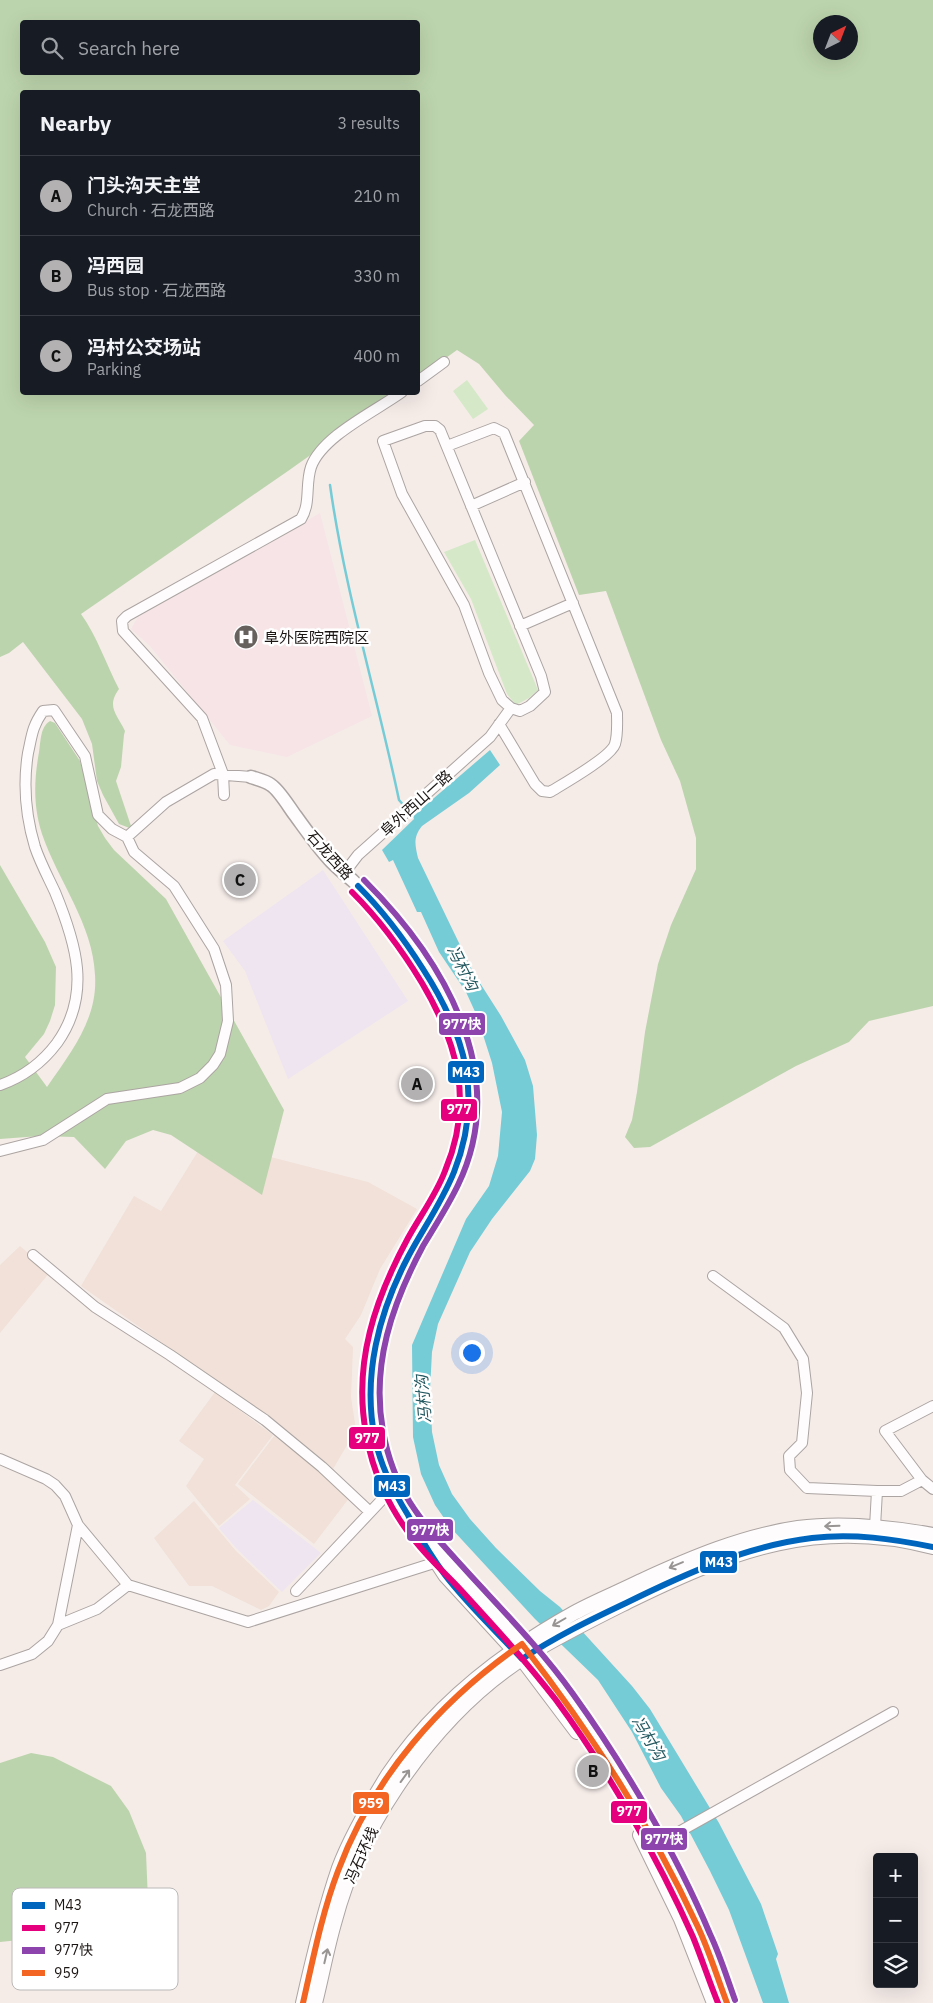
<!DOCTYPE html>
<meta charset="utf-8">
<style>
:root{--surface:#171b24;--page:#242831;--text:#f1f3f6;--muted:#9ea1a6;--line:#363941;--accent:#b3b1b2}
body{margin:0;font-family:"IBM Plex Sans","Noto Sans SC",sans-serif;background:var(--page);color:var(--text)}
.controls{position:absolute;right:15px;bottom:15px;display:grid;overflow:hidden;border-radius:5px;box-shadow:0 5px 20px #0002}
.controls button{width:45px;height:45px;display:grid;place-items:center;padding:0;border:0;border-bottom:1px solid var(--line);background:var(--surface);color:var(--text);font:25px sans-serif}
.compass{position:absolute;left:813px;top:15px;width:45px;height:45px;border-radius:50%;background:var(--surface);box-shadow:0 5px 20px #0002;rotate:42deg}
.you{position:absolute;left:471px;top:1352px;width:18px;height:18px;margin:-12px;border:4px solid #fff;border-radius:50%;background:#1a73e8;box-shadow:0 0 0 8px #1a73e833}
.badge{display:grid;place-items:center;width:32px;height:32px;border-radius:50%;background:var(--accent);color:#111;font-size:16px;font-weight:700}
.pin{position:absolute;translate:-50% -50%;border:2px solid #fff;box-shadow:0 1px 5px #0006}
.list{margin:0;padding:0;list-style:none}
h2{display:flex;justify-content:space-between;align-items:center;height:65px;margin:0;padding:0 20px;font-size:21px}
h2 small{font-size:16px;font-weight:400;color:var(--muted)}
.list li{display:grid;grid-template-columns:32px 1fr auto;gap:15px;align-items:center;box-sizing:border-box;height:80px;padding:0 20px;border-top:1px solid var(--line)}
.list b{display:block;font-size:19px;white-space:nowrap}
.list p{margin:0;font-size:16px;white-space:nowrap;color:var(--muted)}
.list em{font-size:16px;font-style:normal;color:var(--muted)}
.icon{flex:none;width:28px;height:28px;fill:none;stroke:currentColor;stroke-width:2;stroke-linecap:round;stroke-linejoin:round}
.map{position:relative;flex:none;width:933px;height:2003px;overflow:hidden}
.search{position:absolute;background:var(--surface);box-shadow:0 5px 20px #0002;left:20px;top:20px;width:400px;height:55px;display:flex;align-items:center;gap:12px;box-sizing:border-box;padding:0 18px;border-radius:5px;color:var(--muted);font-size:19px}
.panel{position:absolute;background:var(--surface);box-shadow:0 5px 20px #0002;left:20px;top:90px;width:400px;height:305px;border-radius:5px}
.map>svg:first-child{display:block}
.commercial{fill:#eee5f0}
.built{fill:#f1e1d8}
.medical{fill:#f6e4e7}
.green{fill:#d5e8c8}
.forest{fill:#bcd4ad;fill-rule:evenodd}
.water{fill:#75ccd6}
.lines{fill:none;stroke-linecap:round;stroke-linejoin:round}
.stream{stroke:#75ccd6;stroke-width:2.5}
.minor-casing{stroke:#aba4a2;stroke-width:12}
.tertiary-casing{stroke:#aba4a2;stroke-width:15}
.secondary-casing{stroke:#aba4a2;stroke-width:16}
.minor{stroke:#fefcfc;stroke-width:10}
.tertiary{stroke:#fefcfc;stroke-width:12}
.secondary{stroke:#fefcfc;stroke-width:14}
.bus-1-casing{stroke:#fff;stroke-width:10}
.bus-2-casing{stroke:#fff;stroke-width:10}
.bus-3-casing{stroke:#fff;stroke-width:10}
.bus-4-casing{stroke:#fff;stroke-width:10}
.bus-1{stroke:#0065bd;stroke-width:6}
.bus-2{stroke:#e5007d;stroke-width:6}
.bus-3{stroke:#8e44ad;stroke-width:6}
.bus-4{stroke:#f26522;stroke-width:6}
.oneway{stroke:#989494}
.labels{text-anchor:middle;dominant-baseline:central;stroke-width:5;stroke-linejoin:round;paint-order:stroke}
.poi-label{font-size:15px;fill:#1b1614;stroke:#fff;text-anchor:start}
.street-label{font-size:15px;fill:#1b1614;stroke:#fff}
.water-label{font-size:16px;font-style:italic;fill:#255961;stroke:#fff}
.key{fill:#fff;stroke:#bbb9b8;stroke-width:1}
.key-label{font-size:14px;fill:#1b1614}
.line-badge{stroke:#fff;stroke-width:2}
.badge-label{font-size:14px;text-anchor:middle;font-weight:bold;fill:#fff}
</style>
<div class="map">
<svg width="933" height="2003" viewBox="0 0 933 2003">
<rect width="100%" height="100%" fill="#f5ece8"/>
<!-- commercial -->
<path class="commercial" d="M323,870L408,1001L288,1079L245,971L223,941Z
M253,1500L321,1553L282,1592L237,1549L219,1528Z"/>
<!-- built -->
<path class="built" d="M205,1140L368,1182L417,1209L380,1269L361,1315L345,1339L353,1347L351,1397L356,1430L333,1469L268,1417L81,1286L134,1196L161,1211Z
M20,1246L50,1272L0,1333V1265Z
M215,1392L273,1435L235,1485L250,1499L219,1526L186,1486L204,1459L179,1441Z
M274,1436L324,1474L350,1497L314,1544L238,1484Z
M194,1501L236,1551L279,1592L269,1606L261,1610L212,1586H189L154,1538Z"/>
<!-- medical -->
<path class="medical" d="M320,513L372,716L287,757L230,745L150,646L131,629L138,617Z"/>
<!-- green -->
<path class="green" d="M467,380L488,409L473,419L453,391Z
M475,540L538,690L529,698L516,705L507,694L471,599L444,552Z"/>
<!-- forest -->
<path class="forest" d="M0,0H933V1006L869,1021L849,1042L796,1066L650,1147L634,1148L625,1137L632,1120L637,1092L645,1032L658,964L671,925L696,869V838L680,781L661,740L606,591L579,595L519,441L534,425L505,395L479,364L457,350L418,378V92H22V392L398,393L288,471L81,614C97,636 106,664 119,689C106,707 117,714 125,731L124,735L121,767L116,781L132,829L119,824L103,795L97,781L92,744L82,719L23,642L9,653L0,657ZM22,22H418V72H22ZM820,22H850V52H820Z
M50,721L55,723L80,761L98,826L105,838L114,850L166,899L284,1110L262,1195L171,1135L153,1130L126,1141L105,1169L74,1137L40,1136L0,1139V865L45,942L56,967L55,1005L50,1021L44,1034L25,1057L47,1087C71,1052 98,1019 95,975C93,924 58,881 42,834C33,806 34,780 39,752C41,741 40,727 50,721Z
M31,1753L53,1757L111,1786L129,1811L146,1853L149,1924L123,1918L106,1923L87,1933L0,1942V1763Z"/>
<!-- water -->
<path class="water" d="M490,750L500,765L469,793L422,826C413,837 415,845 418,858L473,972L501,1016L525,1060L533,1086L537,1135L535,1159L530,1171L492,1219L470,1252L438,1324L432,1352L430,1390L432,1432L439,1465L452,1494L470,1519L496,1548L540,1591L560,1607L632,1686L650,1709L719,1823L761,1904L778,1954L776,1959L789,2003H763L729,1910L710,1871L681,1816L661,1788L632,1732L598,1680L535,1619L451,1528L435,1505L421,1474L413,1437L412,1345L466,1219L489,1186L498,1156L502,1112L492,1063L477,1016L466,992L439,952L421,912H417L393,860L389,862L382,850L414,819L413,816Z"/>
<g class="lines">
<!-- stream -->
<path class="stream" d="M330,485C345,592 377,695 399,800L406,808"/>
<defs>
<path id="minor" d="M418,381L444,362
M425,426H435L440,430L541,676L545,692L530,706L520,711L511,708L502,700L489,673L464,605L402,494L383,441Z
M447,446L494,428L504,433L617,713C617,724 618,734 615,744C611,757 563,784 550,792L542,791L535,784L499,724
M471,506L525,482
M520,626L573,603
M224,795L223,774L202,718L123,631L122,621L127,616L301,519C311,503 305,485 311,467C322,436 376,411 402,392
M345,872L358,855L490,737L511,708
M0,1085C23,1077 42,1063 57,1043C92,994 76,943 55,892C48,877 40,862 35,847C26,817 23,784 28,753C32,735 32,727 43,711L54,710L85,756L98,815L112,829L127,837L166,802L214,774L251,777
M0,1151L43,1140L107,1099L180,1088L200,1078L213,1065L220,1054L228,1021L226,985L214,949L174,886L134,852L127,837
M33,1255L95,1307L170,1355L265,1420L322,1467L370,1512
M713,1276L784,1328L803,1359L807,1393L802,1443L789,1456L790,1470L807,1488L877,1491H901L922,1480L933,1489
M0,1459L46,1479L55,1485L65,1496L78,1525L128,1585L97,1609L58,1625
M922,1480L885,1431L933,1406
M875,1527L877,1491
M128,1585L248,1622L437,1562
M296,1591L392,1489
M0,1665L32,1654L48,1641L58,1625L78,1525
M652,1847L893,1712"/>
<path id="tertiary" d="M251,777C257,779 266,781 271,785C279,790 289,807 295,815C306,830 317,846 329,859C336,867 344,873 352,880C360,888 369,895 376,903C405,935 444,995 458,1034C471,1070 471,1112 462,1149C452,1187 429,1219 410,1253C396,1280 382,1310 375,1340C364,1388 371,1444 392,1488C398,1501 406,1513 413,1525"/>
<path id="secondary" d="M413,1525L531,1653L565,1699L607,1762L663,1856L698,1926L727,2003
M432,1555L445,1575L522,1659L577,1732
M640,1835L681,1919L714,2003
M303,2003C313,1958 324,1912 339,1868C351,1836 370,1804 388,1775C434,1706 502,1653 574,1613C596,1601 619,1592 641,1581C691,1558 743,1536 798,1528C843,1522 889,1527 933,1535
M315,2003C322,1975 327,1947 335,1920C347,1874 370,1827 396,1788C431,1736 477,1686 531,1653C564,1633 599,1616 633,1599C734,1550 819,1517 933,1547"/>
</defs>
<!-- minor casing -->
<use href="#minor" class="minor-casing"/>
<!-- tertiary casing -->
<use href="#tertiary" class="tertiary-casing"/>
<!-- secondary casing -->
<use href="#secondary" class="secondary-casing"/>
<!-- minor -->
<use href="#minor" class="minor"/>
<!-- tertiary -->
<use href="#tertiary" class="tertiary"/>
<!-- secondary -->
<use href="#secondary" class="secondary"/>
<defs>
<path id="bus-1" d="M358,886C383,911 404,939 423,969C465,1034 484,1096 454,1172C442,1202 423,1229 408,1257C379,1312 362,1376 375,1439C381,1467 393,1491 408,1515C419,1536 431,1556 445,1575C468,1605 496,1631 522,1659C555,1637 590,1620 626,1603C685,1574 746,1546 812,1538C853,1533 893,1539 933,1547"/>
<path id="bus-2" d="M352,892C379,919 402,950 422,983C458,1044 474,1102 445,1171C436,1195 420,1216 408,1238C375,1299 353,1363 366,1433C372,1471 389,1508 412,1537C426,1556 444,1572 460,1589C493,1625 526,1661 556,1700C607,1769 658,1858 693,1937C702,1959 709,1981 718,2003"/>
<path id="bus-3" d="M364,880C443,959 512,1073 458,1185C448,1206 435,1226 423,1246C392,1304 371,1365 383,1431C395,1499 429,1529 472,1577C507,1615 543,1652 573,1694C624,1765 676,1853 710,1934C720,1955 727,1978 735,2000"/>
<path id="bus-4" d="M303,2003C313,1959 322,1913 338,1871C373,1777 441,1700 522,1644C590,1731 650,1824 697,1925C709,1950 717,1977 727,2003"/>
</defs>
<!-- bus-1 casing -->
<use href="#bus-1" class="bus-1-casing"/>
<!-- bus-2 casing -->
<use href="#bus-2" class="bus-2-casing"/>
<!-- bus-3 casing -->
<use href="#bus-3" class="bus-3-casing"/>
<!-- bus-4 casing -->
<use href="#bus-4" class="bus-4-casing"/>
<!-- bus-1 -->
<use href="#bus-1" class="bus-1"/>
<!-- bus-2 -->
<use href="#bus-2" class="bus-2"/>
<!-- bus-3 -->
<use href="#bus-3" class="bus-3"/>
<!-- bus-4 -->
<use href="#bus-4" class="bus-4"/>
</g>
<!-- one-way arrows -->
<defs><path id="oneway-shaft" d="M-6 0H5M1.5-3L5.5 0L1.5 3" fill="none" stroke-width="1.6" stroke-linecap="round" stroke-linejoin="round" transform="scale(1.25)"/></defs>
<g class="oneway">
<use href="#oneway-shaft" transform="translate(832 1526) rotate(178)"/>
<use href="#oneway-shaft" transform="translate(676 1565) rotate(157)"/>
<use href="#oneway-shaft" transform="translate(559 1622) rotate(150)"/>
<use href="#oneway-shaft" transform="translate(405 1776) rotate(-54)"/>
<use href="#oneway-shaft" transform="translate(326 1956) rotate(-77)"/>
</g>
<!-- icons -->
<defs>
<symbol id="hospital-disc" viewBox="-11 -11 22 22"><circle r="9.5" fill="#67615e" stroke="#fff"/><path d="M-5-5h3v3.5h4V-5h3V5h-3V1.5h-4V5h-3Z" fill="#fff"/></symbol>
</defs>
<g fill-rule="evenodd">
<use href="#hospital-disc" x="232" y="623" width="28" height="28"/>
</g>
<g class="labels">
<!-- poi labels -->
<g class="poi-label">
<text x="264" y="637">阜外医院西院区</text>
</g>
<!-- street labels -->
<g class="street-label">
<text transform="translate(416 803) rotate(-42)">阜外西山一路</text>
<text transform="translate(330 855) rotate(48)">石龙西路</text>
<text transform="translate(361 1855) rotate(-66)">冯石环线</text>
</g>
<!-- water labels -->
<g class="water-label">
<text transform="translate(463 968) rotate(63)">冯村沟</text>
<text transform="translate(423 1399) rotate(-95)">冯村沟</text>
<text transform="translate(649 1738) rotate(59)">冯村沟</text>
</g>
</g>
<!-- legend -->
<rect x="12" y="1888" width="166" height="102" rx="8" class="key"/>
<rect x="22" y="1902" width="23" height="7" fill="#0065bd"/>
<rect x="22" y="1925" width="23" height="6" fill="#e5007d"/>
<rect x="22" y="1947" width="23" height="7" fill="#8e44ad"/>
<rect x="22" y="1970" width="23" height="6" fill="#f26522"/>
<g class="key-label">
<text x="54" y="1910">M43</text>
<text x="54" y="1933">977</text>
<text x="54" y="1955">977快</text>
<text x="54" y="1978">959</text>
</g>
<g class="line-badge">
<rect x="438" y="1012" width="48" height="24" rx="5" fill="#8e44ad"/>
<rect x="447" y="1060" width="38" height="24" rx="5" fill="#0065bd"/>
<rect x="440" y="1098" width="38" height="24" rx="5" fill="#e5007d"/>
<rect x="348" y="1426" width="38" height="24" rx="5" fill="#e5007d"/>
<rect x="373" y="1474" width="38" height="24" rx="5" fill="#0065bd"/>
<rect x="406" y="1518" width="48" height="24" rx="5" fill="#8e44ad"/>
<rect x="699" y="1550" width="39" height="24" rx="5" fill="#0065bd"/>
<rect x="352" y="1791" width="38" height="24" rx="5" fill="#f26522"/>
<rect x="610" y="1800" width="38" height="24" rx="5" fill="#e5007d"/>
<rect x="640" y="1827" width="48" height="24" rx="5" fill="#8e44ad"/>
</g>
<g class="badge-label">
<text x="462" y="1029">977快</text>
<text x="466" y="1077">M43</text>
<text x="459" y="1114">977</text>
<text x="367" y="1443">977</text>
<text x="392" y="1491">M43</text>
<text x="430" y="1535">977快</text>
<text x="719" y="1567">M43</text>
<text x="371" y="1808">959</text>
<text x="629" y="1816">977</text>
<text x="664" y="1844">977快</text>
</g>
</svg>
<div class="controls">
<button>+</button>
<button>−</button>
<button><svg class="icon" aria-label="layers" viewBox="0 0 24 24"><path d="M12 4l9 5-9 5-9-5zM3 14l9 5 9-5"/></svg></button>
</div>
<svg class="compass" viewBox="-18 -18 36 36"><path d="M0-13l5 13h-10z" fill="#e53935"/><path d="M0 13l5-13h-10z" fill="#9ea1a6"/></svg>
<div class="you"></div>
<div class="pin badge" style="left:417px;top:1084px">A</div>
<div class="pin badge" style="left:593px;top:1771px">B</div>
<div class="pin badge" style="left:240px;top:880px">C</div>
<div class="search"><svg class="icon" aria-label="search" viewBox="0 0 24 24"><circle cx="10" cy="10" r="6"/><path d="M15 15l6 6"/></svg>Search here</div>
<section class="panel">
<h2>Nearby<small>3 results</small></h2>
<ul class="list">
<li><span class="badge">A</span><div><b>门头沟天主堂</b><p>Church · 石龙西路</p></div><em>210 m</em></li>
<li><span class="badge">B</span><div><b>冯西园</b><p>Bus stop · 石龙西路</p></div><em>330 m</em></li>
<li><span class="badge">C</span><div><b>冯村公交场站</b><p>Parking</p></div><em>400 m</em></li>
</ul>
</section>
</div>
